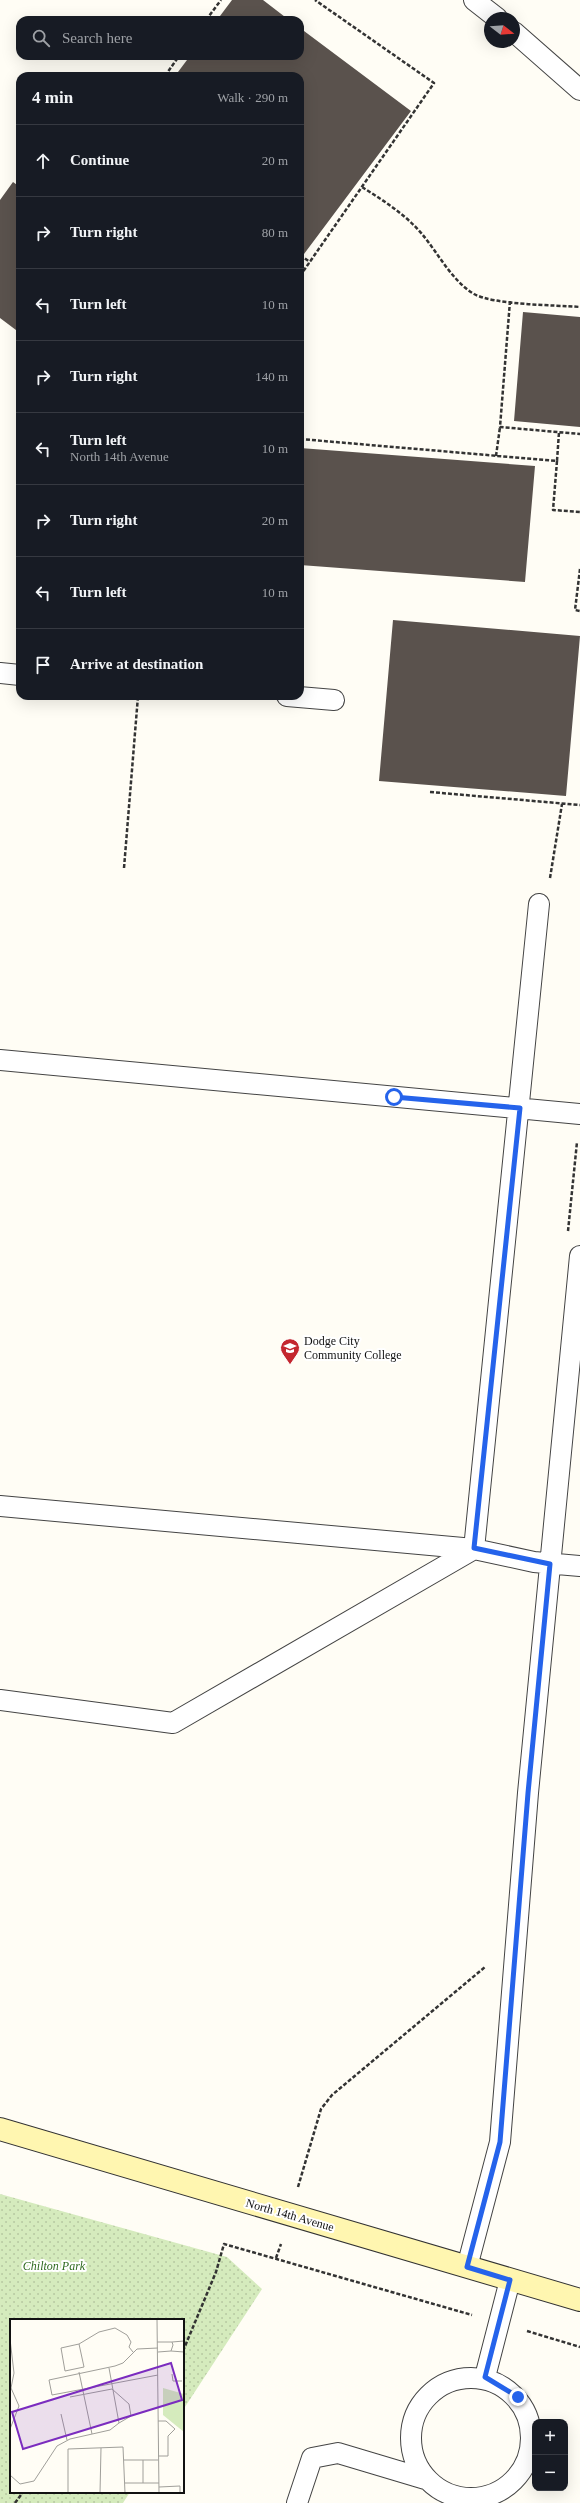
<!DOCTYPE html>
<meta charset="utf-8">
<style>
:root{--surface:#171b24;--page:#242831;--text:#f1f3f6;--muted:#9ea1a6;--line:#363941}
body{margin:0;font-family:"Times New Roman",serif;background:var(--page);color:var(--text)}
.controls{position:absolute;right:12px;bottom:12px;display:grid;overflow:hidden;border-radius:8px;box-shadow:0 4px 16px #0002}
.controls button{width:36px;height:36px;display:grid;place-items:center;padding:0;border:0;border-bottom:1px solid var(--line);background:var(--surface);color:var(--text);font:20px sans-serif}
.compass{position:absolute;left:484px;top:12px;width:36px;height:36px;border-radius:50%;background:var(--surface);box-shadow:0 4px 16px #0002;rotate:107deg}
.stop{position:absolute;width:12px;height:12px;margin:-9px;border:3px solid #2563eb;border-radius:50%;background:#fff}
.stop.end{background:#2563eb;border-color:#fff;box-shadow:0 1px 4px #0008}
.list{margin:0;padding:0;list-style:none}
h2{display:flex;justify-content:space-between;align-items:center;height:52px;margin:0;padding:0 16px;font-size:17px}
h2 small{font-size:13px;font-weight:400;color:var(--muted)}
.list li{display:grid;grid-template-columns:26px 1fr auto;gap:12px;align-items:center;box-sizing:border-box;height:72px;padding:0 16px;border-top:1px solid var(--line)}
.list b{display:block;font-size:15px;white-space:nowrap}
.list p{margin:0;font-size:13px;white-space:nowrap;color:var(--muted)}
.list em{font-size:13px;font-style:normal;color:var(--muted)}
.icon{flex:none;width:22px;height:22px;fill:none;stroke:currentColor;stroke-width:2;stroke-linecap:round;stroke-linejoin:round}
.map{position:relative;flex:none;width:580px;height:2503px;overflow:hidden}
.search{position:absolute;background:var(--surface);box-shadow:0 4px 16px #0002;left:16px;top:16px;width:288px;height:44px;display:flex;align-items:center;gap:10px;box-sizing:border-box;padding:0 14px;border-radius:12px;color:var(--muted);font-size:15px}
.panel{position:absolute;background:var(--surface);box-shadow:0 4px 16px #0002;left:16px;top:72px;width:288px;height:628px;border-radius:12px}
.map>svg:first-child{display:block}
.park{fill:url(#park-dots)}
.building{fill:#5a524d}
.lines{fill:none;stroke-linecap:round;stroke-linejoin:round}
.service-casing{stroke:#444;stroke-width:22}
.secondary-casing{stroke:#333;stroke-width:24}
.path{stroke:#333;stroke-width:2.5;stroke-dasharray:4 2;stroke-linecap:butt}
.service{stroke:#fff;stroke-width:20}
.secondary{stroke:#fff6b0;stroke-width:22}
.route{stroke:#2563eb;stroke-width:5}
.labels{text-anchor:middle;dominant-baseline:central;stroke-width:4;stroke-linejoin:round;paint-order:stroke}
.poi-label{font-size:12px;fill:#111;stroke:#fff;text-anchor:start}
.street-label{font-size:12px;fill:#111;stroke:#fff}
.park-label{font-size:12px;font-style:italic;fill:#2f6b1f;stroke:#fff}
.inset-road{fill:none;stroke:#a09f9a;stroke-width:1}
.view{fill:#7b2cbf;fill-opacity:0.15;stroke:#7b2cbf;stroke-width:2}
.inset-edge{fill:none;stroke:#111;stroke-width:2}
</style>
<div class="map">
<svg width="580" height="2503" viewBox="0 0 580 2503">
<defs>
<pattern id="park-dots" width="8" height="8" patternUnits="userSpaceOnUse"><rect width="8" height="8" fill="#d5ebbd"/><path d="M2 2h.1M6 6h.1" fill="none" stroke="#b6c8a1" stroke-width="1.8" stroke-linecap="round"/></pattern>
</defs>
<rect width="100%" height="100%" fill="#fffdf5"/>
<!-- park -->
<path class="park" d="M0,2194L227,2257L262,2289L183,2410V2320H11V2492H130L123,2503H0Z"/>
<!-- building -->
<path class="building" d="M232,0H263L289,20H217Z
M300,28L411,111L304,254L300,252V76H175L190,56H300Z
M13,182L20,187V333L0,318V200Z
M523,312L580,317V427L514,421Z
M300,448L535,466L525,582L300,565Z
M393,620L580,636L566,796L379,781Z"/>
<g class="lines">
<defs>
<path id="service" d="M474,0L497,18
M514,32L580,90
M0,673L20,675
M287,696L334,700
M0,1060L580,1114
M0,1506L474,1549L534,1562L580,1566
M0,1700L173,1723L474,1549L539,904
M467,2267L500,2142L528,1793L580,1256
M485,2377L510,2280
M411 2438a60 60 0 1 1 120 0a60 60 0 1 1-120 0Z
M297,2503L312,2458L338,2453L425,2479"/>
<path id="secondary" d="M0,2129L580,2300"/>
</defs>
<!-- service casing -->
<use href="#service" class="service-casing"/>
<!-- secondary casing -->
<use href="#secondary" class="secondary-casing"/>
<!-- path -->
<path class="path" d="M206,20L221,0
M165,76L179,56
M362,187C384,201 405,214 422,234C438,253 452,281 474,294C494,305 555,305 580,307
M300,255L310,262
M300,276L434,83L315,0
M510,301L500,427L580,434
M300,439L557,461L559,432
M496,456L500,427
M557,461L553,510L580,512
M580,569L575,610L580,611
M430,792L580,805
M124,868L138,696
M550,878L562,804
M568,1231L577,1142
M298,2187L321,2109L332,2095L485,1967
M276,2258L281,2244
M527,2331L580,2347
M183,2351L216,2272L224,2244L472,2315
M15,2503L23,2492"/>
<!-- service -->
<use href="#service" class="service"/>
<!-- secondary -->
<use href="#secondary" class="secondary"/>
</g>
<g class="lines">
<!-- route -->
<path class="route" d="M394,1097L520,1108L474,1548L550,1564L528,1793L500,2142L467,2267L510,2280L485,2377L518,2397"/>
</g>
<!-- icons -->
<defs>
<symbol id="university-pin" viewBox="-11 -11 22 30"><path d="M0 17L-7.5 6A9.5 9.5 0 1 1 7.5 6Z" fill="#c4262e" stroke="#fff"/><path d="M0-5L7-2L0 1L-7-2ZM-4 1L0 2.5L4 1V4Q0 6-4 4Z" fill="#fff"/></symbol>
</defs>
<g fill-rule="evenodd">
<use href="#university-pin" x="279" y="1337" width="22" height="30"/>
</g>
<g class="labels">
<!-- poi labels -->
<g class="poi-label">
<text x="304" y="1341">Dodge City<tspan x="304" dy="14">Community College</tspan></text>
</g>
<!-- street labels -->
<g class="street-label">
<text transform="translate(290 2215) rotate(16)">North 14th Avenue</text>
</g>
<!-- park labels -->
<g class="park-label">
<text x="54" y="2266">Chilton Park</text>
</g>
</g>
<!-- overview -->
<g transform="translate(10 2319)">
<rect width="174" height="174" fill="#fffdf5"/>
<path d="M153,69L174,75V113L153,96Z" fill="#d5ebbd"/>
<path class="inset-road" d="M147,0L149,174M0,20L4,54L1,69L9,87L0,110M147,23H162L163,26L161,32L148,33M162,23L174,22M69,25L74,48L55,52L51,29ZM69,25L89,13L105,9L117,16L121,23L119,28L123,33M148,29L127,30L113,44L105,47L39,61L42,76L148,56M161,32L174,33M69,53L82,115M162,55L163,62H172M60,78L102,70L119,85L121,97L109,104M51,95L57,121M148,137H158V117L165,110L156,102H148M114,141H148M133,141V164M0,156L10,165L24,162L47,127L60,120L100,111L109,104L99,49M115,164H149M149,168L170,167V174M58,174V130L113,128L115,174M90,174L91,129"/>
<path class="view" d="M161,44L172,81L13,130L2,93Z"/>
<rect width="174" height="174" class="inset-edge"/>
</g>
</svg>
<div class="controls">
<button>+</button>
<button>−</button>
</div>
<svg class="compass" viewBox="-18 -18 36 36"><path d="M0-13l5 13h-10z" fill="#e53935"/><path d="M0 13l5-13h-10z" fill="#9ea1a6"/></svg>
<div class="stop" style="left:394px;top:1097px"></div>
<div class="stop end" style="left:518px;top:2397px"></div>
<div class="search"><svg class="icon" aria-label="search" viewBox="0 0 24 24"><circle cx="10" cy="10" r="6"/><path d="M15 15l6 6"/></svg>Search here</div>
<section class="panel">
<h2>4 min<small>Walk · 290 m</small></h2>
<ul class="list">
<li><svg class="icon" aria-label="ahead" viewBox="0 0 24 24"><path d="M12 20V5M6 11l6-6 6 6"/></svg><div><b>Continue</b></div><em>20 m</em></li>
<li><svg class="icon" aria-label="right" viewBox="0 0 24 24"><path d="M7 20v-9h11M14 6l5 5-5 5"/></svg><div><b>Turn right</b></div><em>80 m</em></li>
<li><svg class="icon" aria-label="left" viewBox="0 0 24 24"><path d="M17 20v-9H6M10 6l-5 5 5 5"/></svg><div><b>Turn left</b></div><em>10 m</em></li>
<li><svg class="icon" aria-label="right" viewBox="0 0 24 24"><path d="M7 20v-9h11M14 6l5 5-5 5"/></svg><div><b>Turn right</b></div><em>140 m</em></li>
<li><svg class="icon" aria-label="left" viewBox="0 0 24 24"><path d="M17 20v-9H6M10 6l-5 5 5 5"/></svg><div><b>Turn left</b><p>North 14th Avenue</p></div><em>10 m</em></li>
<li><svg class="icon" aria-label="right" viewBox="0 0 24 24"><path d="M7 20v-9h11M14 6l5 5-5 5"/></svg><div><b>Turn right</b></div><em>20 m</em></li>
<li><svg class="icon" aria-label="left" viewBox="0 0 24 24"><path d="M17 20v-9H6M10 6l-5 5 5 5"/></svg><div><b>Turn left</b></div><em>10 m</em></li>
<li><svg class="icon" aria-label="arrive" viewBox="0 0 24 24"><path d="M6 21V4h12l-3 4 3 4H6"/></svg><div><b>Arrive at destination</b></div></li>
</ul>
</section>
</div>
